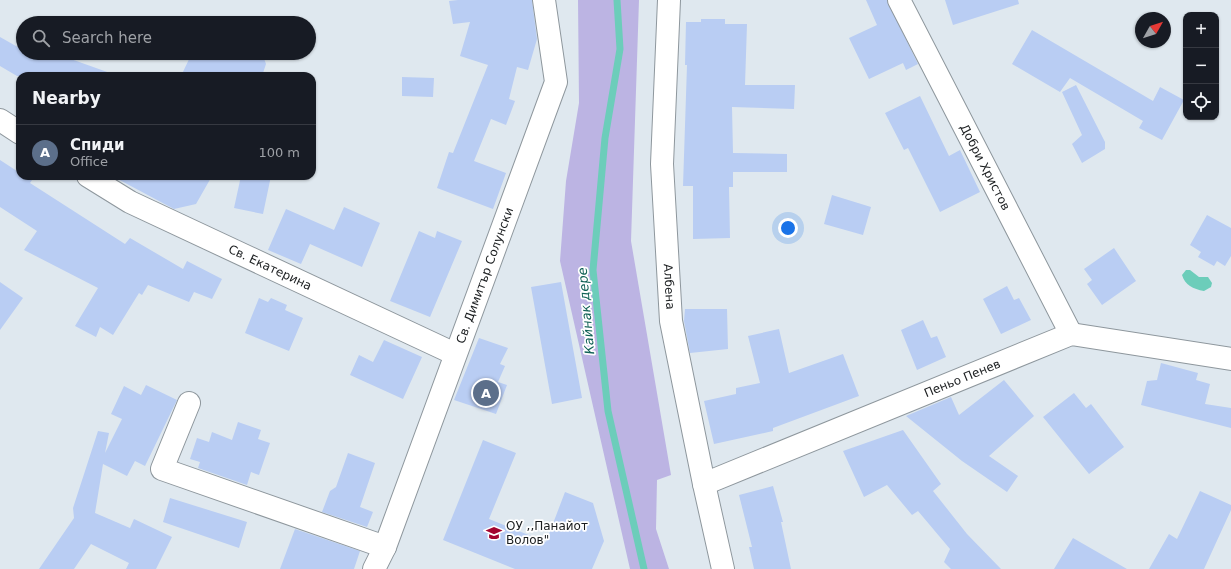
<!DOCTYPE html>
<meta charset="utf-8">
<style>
:root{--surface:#171b24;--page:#20242c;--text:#f1f3f6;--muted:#9ea1a6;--line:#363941;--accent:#8c9099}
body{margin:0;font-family:"DejaVu Sans",sans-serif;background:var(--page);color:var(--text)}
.controls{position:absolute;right:12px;top:12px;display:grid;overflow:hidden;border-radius:8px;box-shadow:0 1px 3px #0004}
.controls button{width:36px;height:36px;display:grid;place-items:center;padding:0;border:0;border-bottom:1px solid var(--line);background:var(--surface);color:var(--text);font:20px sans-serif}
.compass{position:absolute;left:1135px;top:12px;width:36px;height:36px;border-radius:50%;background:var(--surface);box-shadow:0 1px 3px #0004;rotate:51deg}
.you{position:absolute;left:788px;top:228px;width:14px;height:14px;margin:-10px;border:3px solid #fff;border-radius:50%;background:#1a73e8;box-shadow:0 0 0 6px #1a73e833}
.badge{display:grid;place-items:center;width:26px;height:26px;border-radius:50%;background:var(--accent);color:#fff;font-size:13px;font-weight:700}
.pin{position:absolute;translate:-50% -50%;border:2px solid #fff;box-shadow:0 1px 4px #0006}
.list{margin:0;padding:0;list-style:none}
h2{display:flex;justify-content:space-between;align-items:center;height:52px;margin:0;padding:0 16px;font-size:17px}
h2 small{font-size:13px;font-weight:400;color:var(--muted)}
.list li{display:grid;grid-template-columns:26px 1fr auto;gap:12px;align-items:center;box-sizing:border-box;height:56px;padding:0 16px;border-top:1px solid var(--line)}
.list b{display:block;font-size:15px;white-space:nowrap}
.list p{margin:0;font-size:13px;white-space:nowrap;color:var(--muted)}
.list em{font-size:13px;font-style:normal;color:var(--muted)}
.icon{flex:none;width:22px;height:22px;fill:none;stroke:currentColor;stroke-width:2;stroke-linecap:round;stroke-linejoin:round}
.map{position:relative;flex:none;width:1231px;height:569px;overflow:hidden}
.search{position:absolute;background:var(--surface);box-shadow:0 1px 3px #0004;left:16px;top:16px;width:300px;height:44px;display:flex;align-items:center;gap:10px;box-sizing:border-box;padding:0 14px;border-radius:22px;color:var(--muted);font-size:15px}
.panel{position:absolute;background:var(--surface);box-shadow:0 1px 3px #0004;left:16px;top:72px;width:300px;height:108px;border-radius:12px}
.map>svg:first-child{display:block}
.green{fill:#bcb4e3}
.water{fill:#6ccdba}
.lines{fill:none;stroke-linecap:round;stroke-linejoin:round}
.stream{stroke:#6ccdba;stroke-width:7}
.building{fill:#b9cdf3}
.minor-casing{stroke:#8e979d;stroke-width:24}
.minor{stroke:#fff;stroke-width:22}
.labels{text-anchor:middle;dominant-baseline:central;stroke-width:3.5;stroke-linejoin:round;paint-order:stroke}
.street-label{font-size:12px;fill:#1a1d1f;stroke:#fff}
.poi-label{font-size:12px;fill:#1a1d1f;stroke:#fff;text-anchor:start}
.water-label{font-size:13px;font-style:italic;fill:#106155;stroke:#fff}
</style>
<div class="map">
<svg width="1231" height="569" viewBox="0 0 1231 569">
<rect width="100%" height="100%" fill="#dfe8ef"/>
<!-- green -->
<path class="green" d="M578,0H639L631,241L671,475L657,480L656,529L669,569H630L560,261L566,181L579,103Z"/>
<!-- water -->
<path class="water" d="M1186,270H1190L1199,277H1208L1212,283L1211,287L1204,291C1193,289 1185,285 1182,275Z"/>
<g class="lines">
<!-- stream -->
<path class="stream" d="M617,0L620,49L605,138L593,270L608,411L644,569"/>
</g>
<!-- building -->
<path class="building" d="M458,0H532L537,39L528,70L517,67L509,99L515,101L506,125L491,119L474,161L506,173L493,209L437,188L449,152L453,153L488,65L460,56L470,22L453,24L449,1Z
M866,0H887L918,64L906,70L903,63L869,79L849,38L877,25Z
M945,0H1018L1019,4L953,25Z
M701,19H725V24H747L745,85H795L794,109L732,107L733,153L787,154V172H733V187H729L730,238L693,239V186H683L687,65H685L686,22H701Z
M1032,30L1153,101L1160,87L1184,100L1162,140L1139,128L1143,121L1070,78L1060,92L1012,64Z
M0,37L23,50V53H54L110,73V76H17L0,66Z
M192,53H262L266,64L262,76H181Z
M402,77L434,78L433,97L402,96Z
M1076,85L1105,142V149L1082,163L1072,144L1082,135L1062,92Z
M920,96L949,156L960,150L980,192L940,212L908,148L904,150L885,113Z
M0,160L20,173V176H25L32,180L30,183L125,244L130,238L183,269L187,261L222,279L212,299L194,292L189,302L148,285L142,295L139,293L113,335L100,327L96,337L75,326L98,288L24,250L37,231L0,207Z
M112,176H212L196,204L174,209Z
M241,176H271L263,214L234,208Z
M832,195L871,207L863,235L824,224Z
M344,207L380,223L362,267L310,244L301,264L268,250L286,209L334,230Z
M1207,215L1231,228V256L1225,266L1217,261L1214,266L1198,257L1201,252L1190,245Z
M419,231L435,238L437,231L462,241L430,317L390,301Z
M1114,248L1136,281L1102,305L1087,284L1092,280L1084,269Z
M0,282L23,298L0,330Z
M561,282L582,398L552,404L531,287Z
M1007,286L1014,300L1019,298L1031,320L1001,334L983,299Z
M259,298L268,302L271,298L287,305L285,310L303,318L289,351L245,333Z
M685,309H727L728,349L690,353L684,321Z
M923,320L931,338L937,336L946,357L917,370L901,330Z
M779,329L789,373L843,354L859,396L773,428V431L714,444L704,401L736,394V388L760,383L748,336Z
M479,338L508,348L500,364L505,366L498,382L507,385L496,414L454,400Z
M384,340L422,357L403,399L350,375L359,355L373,362Z
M1161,363L1198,373L1196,380L1210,384L1205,404L1231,408V428L1141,405L1147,381L1157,380Z
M1004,380L1034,416L989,456L1018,476L1007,492L962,461L906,416L951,397L959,415Z
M146,385L177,400L145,466L135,461L127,476L103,464L95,513L130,528L134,519L172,537L156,569H126L129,563L91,544L74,569H39L74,518L73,508L98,431L109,433L105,453L122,419L111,414L124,386L141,395Z
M1074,393L1086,408L1091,404L1124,447L1089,474L1043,417Z
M238,422L261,430L258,439L270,443L259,475L251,472L247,485L198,468L200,462L190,459L197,438L209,442L212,432L232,440Z
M903,430L941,484L933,491L967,534L1001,569H951L944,562L950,549L918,511L912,515L887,485L864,497L843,451Z
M483,440L516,453L489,519L546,542L565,492L593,503L604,541L592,569H515L443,540Z
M348,453L375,463L360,507L373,512L367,527L322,512L330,491L336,487Z
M773,486L783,522H781L791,569H754L749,547H752L739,495Z
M1200,491L1231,505V510L1204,569H1149L1169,534L1177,539Z
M170,498L247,522L239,548L163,522Z
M295,529L360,551L354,569H280Z
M1073,538L1127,569H1054Z"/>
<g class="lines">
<defs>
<g id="minor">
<path id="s1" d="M669,0L662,164L671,321L704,484L723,569"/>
<path id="s2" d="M899,0L1071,334"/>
<path d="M0,120L20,133"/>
<path id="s3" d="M88,176L130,202L455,354"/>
<path d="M189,403L162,469L385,547"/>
<path id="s4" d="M704,484L1071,334L1231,359"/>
<path id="s5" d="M374,569L385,547L556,82L544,0"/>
</g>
</defs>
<!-- minor casing -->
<use href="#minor" class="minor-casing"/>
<!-- minor -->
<use href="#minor" class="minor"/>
</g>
<!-- icons -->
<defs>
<symbol id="school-bare" viewBox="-9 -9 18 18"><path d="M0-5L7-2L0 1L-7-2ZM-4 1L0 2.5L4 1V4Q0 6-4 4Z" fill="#a30430" stroke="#fff" stroke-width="2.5" paint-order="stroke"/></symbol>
</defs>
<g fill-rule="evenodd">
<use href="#school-bare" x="483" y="522" width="22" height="22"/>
</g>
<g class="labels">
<!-- street labels -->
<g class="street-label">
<text stroke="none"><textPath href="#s2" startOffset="188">Добри Христов</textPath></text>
<text stroke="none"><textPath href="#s3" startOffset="204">Св. Екатерина</textPath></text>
<text stroke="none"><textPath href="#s5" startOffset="314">Св. Димитър Солунски</textPath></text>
<text stroke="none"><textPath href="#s1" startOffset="287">Албена</textPath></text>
<text stroke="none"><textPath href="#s4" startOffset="279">Пеньо Пенев</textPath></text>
</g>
<!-- poi labels -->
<g class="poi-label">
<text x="506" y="526">ОУ ,,Панайот<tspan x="506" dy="14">Волов"</tspan></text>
</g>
<!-- water labels -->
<g class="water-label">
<text transform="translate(586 311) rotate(-95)">Кайнак дере</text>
</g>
</g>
</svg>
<div class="controls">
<button>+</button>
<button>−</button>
<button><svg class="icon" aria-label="locate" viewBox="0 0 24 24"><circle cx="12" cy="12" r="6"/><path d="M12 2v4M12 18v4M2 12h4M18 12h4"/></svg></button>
</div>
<svg class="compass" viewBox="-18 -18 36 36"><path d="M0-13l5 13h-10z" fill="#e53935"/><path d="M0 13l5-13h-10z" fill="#9ea1a6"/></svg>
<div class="you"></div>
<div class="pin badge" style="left:486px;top:393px;background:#5c6f8a">A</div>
<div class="search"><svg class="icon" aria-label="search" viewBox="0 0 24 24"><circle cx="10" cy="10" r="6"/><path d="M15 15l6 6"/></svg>Search here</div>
<section class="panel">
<h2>Nearby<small></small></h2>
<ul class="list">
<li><span class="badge" style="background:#5c6f8a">A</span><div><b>Спиди</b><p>Office</p></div><em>100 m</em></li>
</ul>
</section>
</div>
